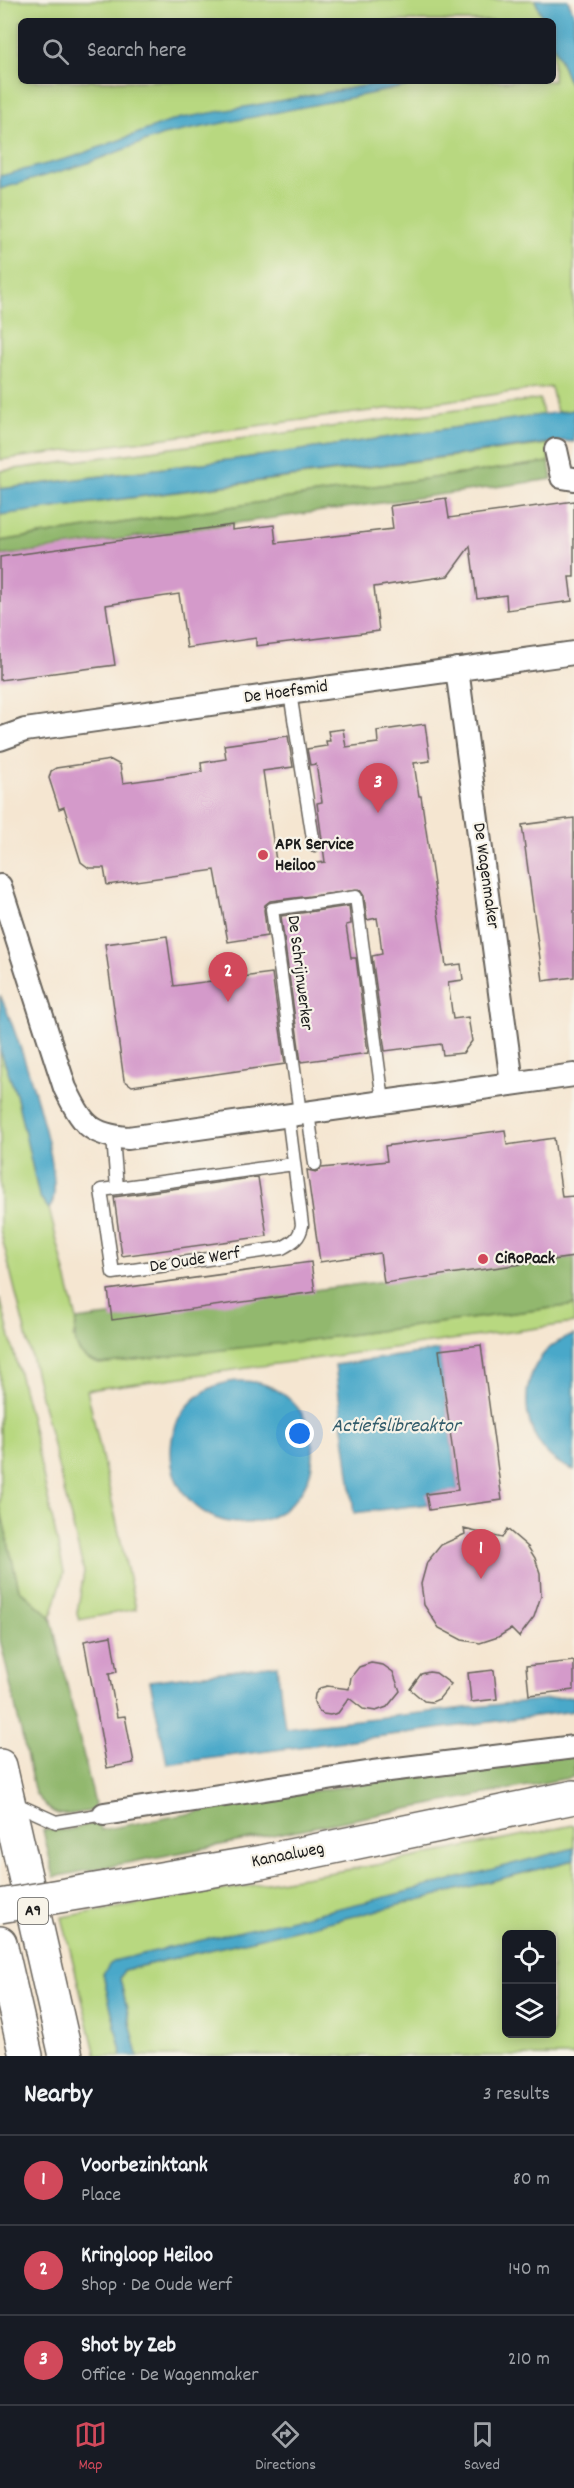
<!DOCTYPE html>
<meta charset="utf-8">
<style>
:root{--surface:#171b24;--page:#20242c;--text:#f1f3f6;--muted:#9ea1a6;--line:#363941;--accent:#d1495b}
body{margin:0;font-family:Dekko,sans-serif;background:var(--page);color:var(--text)}
.controls{position:absolute;right:18px;bottom:18px;display:grid;overflow:hidden;border-radius:9px;box-shadow:0 3px 15px #0003}
.controls button{width:54px;height:54px;display:grid;place-items:center;padding:0;border:0;border-bottom:2px solid var(--line);background:var(--surface);color:var(--text);font:30px sans-serif}
.you{position:absolute;left:300px;top:1434px;width:21px;height:21px;margin:-15px;border:4px solid #fff;border-radius:50%;background:#1a73e8;box-shadow:0 0 0 9px #1a73e833}
.badge{display:grid;place-items:center;width:39px;height:39px;border-radius:50%;background:var(--accent);color:#fff;font-size:20px;font-weight:700}
.pin{position:absolute;translate:-50% -50px;filter:drop-shadow(0 2px 3px #0008)}
.pin::after{content:'';position:absolute;top:32px;width:21px;height:18px;background:inherit;clip-path:polygon(0 0,100% 0,50% 100%)}
.list{margin:0;padding:0;list-style:none}
h2{display:flex;justify-content:space-between;align-items:center;height:78px;margin:0;padding:0 24px;font-size:26px}
h2 small{font-size:20px;font-weight:400;color:var(--muted)}
.list li{display:grid;grid-template-columns:39px 1fr auto;gap:18px;align-items:center;box-sizing:border-box;height:90px;padding:0 24px;border-top:2px solid var(--line)}
.list b{display:block;font-size:22px;white-space:nowrap}
.list p{margin:0;font-size:20px;white-space:nowrap;color:var(--muted)}
.list em{font-size:20px;font-style:normal;color:var(--muted)}
.icon{flex:none;width:33px;height:33px;fill:none;stroke:currentColor;stroke-width:2;stroke-linecap:round;stroke-linejoin:round}
.map{position:relative;flex:none;width:574px;height:2056px;overflow:hidden}
.search{position:absolute;background:var(--surface);box-shadow:0 3px 15px #0003;left:18px;right:18px;top:18px;height:66px;display:flex;align-items:center;gap:15px;box-sizing:border-box;padding:0 21px;border-radius:9px;color:var(--muted);font-size:22px}
.sheet{height:348px;background:var(--surface)}
nav{display:flex;justify-content:space-around;align-items:center;box-sizing:border-box;height:84px;border-top:2px solid var(--line);background:var(--surface);font-size:16px;color:var(--muted)}
nav a{display:grid;justify-items:center;gap:3px}
nav .on{color:var(--accent)}
.map>svg:first-child{display:block}
.green{fill:#b8d880;stroke:#6a7a4e;stroke-width:1.5;fill-rule:evenodd}
.forest{fill:#92b86e;stroke:#576a45;stroke-width:1.5}
.water{fill:#4aa8c9;stroke:#336272;stroke-width:1.5}
.building{fill:#d49aca}
.lines{fill:none;stroke-linecap:round;stroke-linejoin:round}
.lane-casing{stroke:#68635b;stroke-width:15}
.street-casing{stroke:#68635b;stroke-width:26}
.secondary-casing{stroke:#68635b;stroke-width:36}
.highway-casing{stroke:#68635b;stroke-width:36}
.lane{stroke:#fff;stroke-width:12}
.street{stroke:#fff;stroke-width:22}
.secondary{stroke:#fff;stroke-width:33}
.highway{stroke:#fff;stroke-width:33}
.secondary-bridge-casing{stroke:#68635b;stroke-width:36;stroke-linecap:butt}
.secondary-bridge{stroke:#fff;stroke-width:33}
.poi-dot{fill:#d1495b;stroke:#f7f3e8;stroke-width:2}
.labels{text-anchor:middle;dominant-baseline:central;stroke-width:4.5;stroke-linejoin:round;paint-order:stroke}
.shield{fill:#f7f3e8;stroke:#5e5c59;stroke-width:1.5}
.shield-label{font-size:16px;font-weight:bold;fill:#1c1c1c}
.street-label{font-size:18px;fill:#1c1c1c;stroke:#f7f3e8}
.poi-label{font-size:18px;font-weight:bold;fill:#1c1c1c;stroke:#f7f3e8;text-anchor:start}
.water-label{font-size:20px;font-style:italic;fill:#315b6a;stroke:#f7f3e8}
</style>
<div class="map">
<svg width="574" height="2056" viewBox="0 0 574 2056">
<rect width="100%" height="100%" fill="#f7f3e8"/>
<filter id="ink" filterUnits="userSpaceOnUse"><feTurbulence type="fractalNoise" baseFrequency=".0167" numOctaves="2"/><feDisplacementMap in="SourceGraphic" scale="12" xChannelSelector="R" yChannelSelector="G"/><feConvolveMatrix kernelMatrix="1 2 1 2 8 2 1 2 1" color-interpolation-filters="sRGB"/></filter>
<filter id="wash" filterUnits="userSpaceOnUse"><feTurbulence type="fractalNoise" baseFrequency=".008" numOctaves="4" result="noise"/><feDisplacementMap in="SourceGraphic" scale="24" xChannelSelector="R" yChannelSelector="G"/><feGaussianBlur stdDeviation="1.35" result="paint"/><feColorMatrix in="noise" values="0 0 0 0 0 0 0 0 0 0 0 0 0 0 0 0 0 1.4 0 .05"/><feComposite in="paint" operator="in"/></filter>
<g filter="url(#wash)">
<rect width="100%" height="100%" fill="#f5e6d1"/>
<!-- green -->
<path class="green" d="M0,0H535L544,21H21V81H553V43L574,95V410L557,412L551,387L0,460Z
M540,399L543,415L267,455L0,489V471Z
M548,444L549,462L323,493L0,541V515Z
M0,1050L16,1094L39,1196L49,1209L77,1320L73,1338L302,1341L574,1305V1323L87,1390L136,1609L79,1620L77,1613L84,1572L0,1229Z
M0,1298L31,1420L64,1573L51,1617L19,1589L0,1507Z
M574,1825V1848L103,1974L122,2056H96L62,1917L376,1865Z
M574,1860V2056H138L120,1979L124,1970L379,1910ZM506,1934H552V2034H506Z"/>
<!-- forest -->
<path class="forest" d="M549,462L552,479L0,556V541L323,493Z
M574,1257V1305L302,1341L99,1364C75,1356 72,1343 77,1320Z
M0,1507L19,1589L51,1617L95,1804L91,1811C58,1816 56,1820 35,1793L0,1639Z
M574,1753V1777L54,1877L43,1830H67L99,1822L101,1830L307,1792Z"/>
<!-- water -->
<path class="water" d="M535,0H568L574,14V95L553,43V21H544Z
M391,81H434L163,135L85,164L0,189V176L73,157L177,119Z
M574,410V442L563,441L0,515V489L267,455Z
M0,995C15,1026 71,1185 49,1209L39,1196L16,1094L0,1050Z
M574,1335V1470C513,1450 509,1354 574,1335Z
M439,1350L458,1490L427,1494L428,1504L354,1513L335,1365Z
M171 1452a71 71 0 1 1 142 0a71 71 0 1 1-142 0Z
M277,1665L285,1728L574,1696V1711L167,1764L150,1681Z
M574,1848V1860L379,1910L124,1970L120,1979L138,2056H122L103,1974L110,1964L117,1960L378,1899Z"/>
<g id="blocks">
<!-- building -->
<path class="building" d="M446,498L449,518L574,501V577H569L572,601L507,610L506,595L477,599L470,546L448,576L374,587L379,631L256,646V638L187,648L179,594L106,605L115,665L0,680V557L232,525V530L274,525L276,543L393,529L390,506Z
M425,724L430,761L414,763L419,796H421L446,966L461,964L463,980L448,982L453,1019L468,1017L472,1041L463,1053L443,1055L441,1044L385,1051L372,956L382,954L380,936L377,918L367,920L364,896L360,890L270,901L265,905L264,910L267,936L228,942L215,870L107,885L104,868H89L81,862L64,807L59,809L49,778L51,771L56,768L111,760L120,765L123,783L202,772L201,763L226,759L224,745L288,736L293,767L263,771L277,868L325,862L317,803L322,802L316,764L310,765L307,749L327,746L326,741H330L328,731L343,729L346,747L378,743L377,731Z
M574,818V977L543,981L522,825Z
M349,906L351,924L346,925L351,958H356L368,1053L301,1062L281,916Z
M167,936L174,986L272,973L285,1064L132,1086L124,1080L105,944Z
M505,1130L507,1145L554,1138L562,1197L574,1196V1257L384,1283L380,1253L320,1262L307,1170L316,1172L322,1168L387,1161L385,1146Z
M258,1177L267,1236L122,1256L114,1197Z
M311,1262L315,1292L112,1320L108,1290Z
M481,1345L502,1500L429,1510L426,1494L458,1490L439,1350Z
M464,1529L502,1538L507,1529L528,1547L535,1558L540,1573L541,1596L534,1617L519,1637L511,1629L498,1637L480,1643L462,1640L439,1628L424,1605L421,1584L427,1562L441,1545L465,1534Z
M111,1636L117,1672L109,1674L117,1717L125,1716L134,1763L107,1768L84,1641Z
M574,1661V1690L529,1695L526,1666Z
M371,1663L383,1665L393,1672L400,1691L387,1707L376,1711L363,1709L349,1698L338,1713L330,1715L323,1714L317,1709L314,1702L315,1694L320,1688L327,1686L349,1689L351,1677L359,1667Z
M494,1670L497,1699L471,1702L468,1673Z
M429,1672L436,1673L451,1684L439,1699L432,1702L424,1701L410,1689L421,1674Z"/>
</g>
</g>
<g filter="url(#ink)">
<use href="#blocks" fill-opacity="0" stroke="#68635b" stroke-width="1.5"/>
<g class="lines">
<defs>
<path id="lane" d="M290,693L314,845
M308,1112L315,1164
M300,1113L272,909L356,897L383,1101
M113,1137L117,1188L101,1190L113,1273L282,1248C293,1242 300,1238 302,1225L288,1115
M117,1188L294,1164
M14,1803L56,1822L104,1814"/>
<path id="street" d="M556,450L562,477L574,479
M457,669L512,1083
M0,739L25,730L574,653
M0,886L65,1088C82,1122 88,1135 128,1138L574,1075
M104,1814L373,1772L574,1747"/>
<path id="secondary" d="M107,1888L261,1862L574,1797"/>
<path id="highway" d="M0,1766L66,2056
M0,1943L26,2056"/>
</defs>
<!-- lane casing -->
<use href="#lane" class="lane-casing"/>
<!-- street casing -->
<use href="#street" class="street-casing"/>
<!-- secondary casing -->
<use href="#secondary" class="secondary-casing"/>
<!-- highway casing -->
<use href="#highway" class="highway-casing"/>
<!-- lane -->
<use href="#lane" class="lane"/>
<!-- street -->
<use href="#street" class="street"/>
<!-- secondary -->
<use href="#secondary" class="secondary"/>
<!-- highway -->
<use href="#highway" class="highway"/>
<defs>
<path id="secondary-bridge" d="M0,1906L107,1888"/>
</defs>
<!-- secondary-bridge casing -->
<use href="#secondary-bridge" class="secondary-bridge-casing"/>
<!-- secondary-bridge -->
<use href="#secondary-bridge" class="secondary-bridge"/>
</g>
</g>
<!-- markers -->
<g class="poi-dot">
<circle cx="263" cy="855" r="6"/>
<circle cx="483" cy="1259" r="6"/>
</g>
<g class="labels">
<!-- shield labels -->
<rect class="shield" x="18" y="1898" width="30" height="26" rx="4.5"/>
<g class="shield-label">
<text x="33" y="1911">A9</text>
</g>
<!-- street labels -->
<g class="street-label">
<text transform="translate(286 693) rotate(-8)">De Hoefsmid</text>
<text transform="translate(485 876) rotate(82)">De Wagenmaker</text>
<text transform="translate(299 973) rotate(83)">De Schrijnwerker</text>
<text transform="translate(195 1261) rotate(-9)">De Oude Werf</text>
<text transform="translate(288 1856) rotate(-11)">Kanaalweg</text>
</g>
<!-- poi labels -->
<g class="poi-label">
<text x="275" y="845">APK Service<tspan x="275" dy="21">Heiloo</tspan></text>
<text x="495" y="1259">CiRoPack</text>
</g>
<!-- water labels -->
<g class="water-label">
<text x="396" y="1427">Actiefslibreaktor</text>
</g>
</g>
</svg>
<div class="controls">
<button><svg class="icon" aria-label="locate" viewBox="0 0 24 24"><circle cx="12" cy="12" r="6"/><path d="M12 2v4M12 18v4M2 12h4M18 12h4"/></svg></button>
<button><svg class="icon" aria-label="layers" viewBox="0 0 24 24"><path d="M12 4l9 5-9 5-9-5zM3 14l9 5 9-5"/></svg></button>
</div>
<div class="you"></div>
<div class="pin badge" style="left:481px;top:1579px">1</div>
<div class="pin badge" style="left:228px;top:1002px">2</div>
<div class="pin badge" style="left:378px;top:813px">3</div>
<div class="search"><svg class="icon" aria-label="search" viewBox="0 0 24 24"><circle cx="10" cy="10" r="6"/><path d="M15 15l6 6"/></svg>Search here</div>
</div>
<section class="sheet">
<h2>Nearby<small>3 results</small></h2>
<ul class="list">
<li><span class="badge">1</span><div><b>Voorbezinktank</b><p>Place</p></div><em>80 m</em></li>
<li><span class="badge">2</span><div><b>Kringloop Heiloo</b><p>Shop · De Oude Werf</p></div><em>140 m</em></li>
<li><span class="badge">3</span><div><b>Shot by Zeb</b><p>Office · De Wagenmaker</p></div><em>210 m</em></li>
</ul>
</section>
<nav>
<a class="on"><svg class="icon" aria-label="map" viewBox="0 0 24 24"><path d="M3 6l6-2 6 2 6-2v14l-6 2-6-2-6 2zM9 4v14M15 6v14"/></svg>Map</a>
<a><svg class="icon" aria-label="directions" viewBox="0 0 24 24"><path d="M12 3l9 9-9 9-9-9zM9 14v-3h6M13 9l2 2-2 2"/></svg>Directions</a>
<a><svg class="icon" aria-label="saved" viewBox="0 0 24 24"><path d="M7 4h10v16l-5-4-5 4z"/></svg>Saved</a>
</nav>
